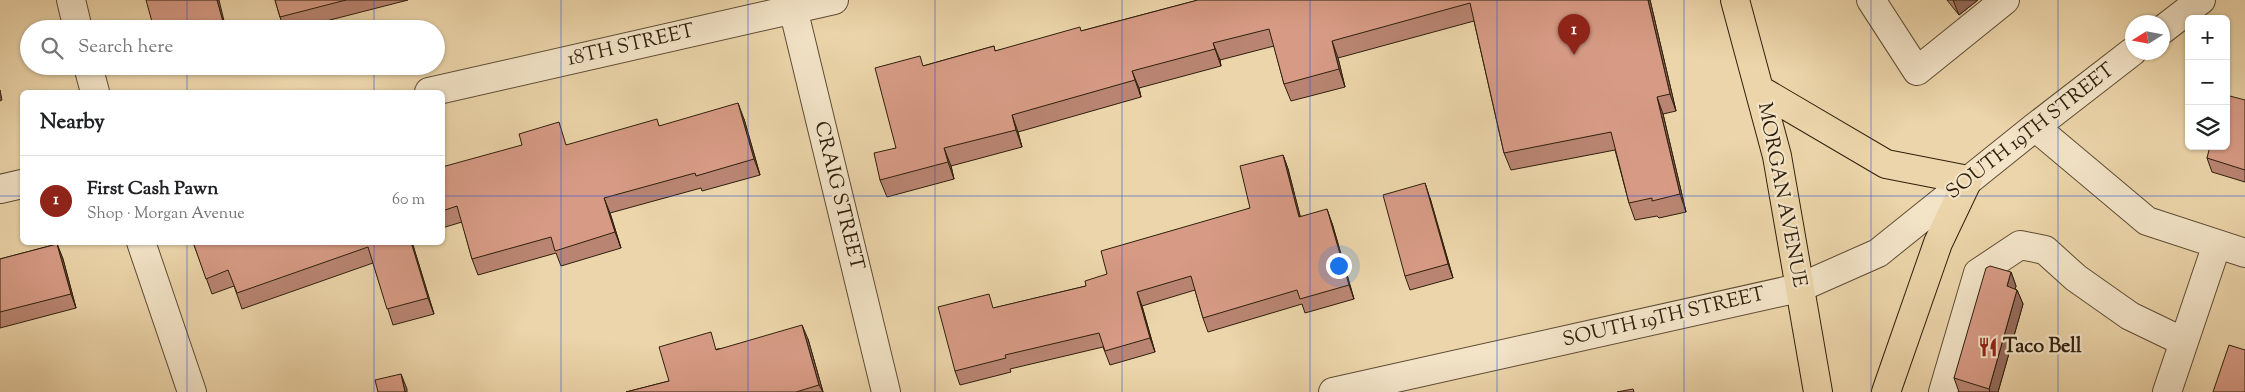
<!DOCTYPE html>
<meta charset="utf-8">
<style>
:root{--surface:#fff;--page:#f6f6f6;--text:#202124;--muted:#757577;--line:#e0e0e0;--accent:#8f2418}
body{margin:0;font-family:"Sorts Mill Goudy",serif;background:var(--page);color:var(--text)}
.controls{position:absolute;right:15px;top:15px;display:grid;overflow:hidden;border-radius:8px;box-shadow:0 1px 4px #0004}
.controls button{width:45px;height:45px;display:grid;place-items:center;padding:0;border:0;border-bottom:1px solid var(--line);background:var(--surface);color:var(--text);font:25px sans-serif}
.compass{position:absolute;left:2125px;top:15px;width:45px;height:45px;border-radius:50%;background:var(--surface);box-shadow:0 1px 4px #0004;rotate:259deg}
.you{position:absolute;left:1338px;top:265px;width:18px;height:18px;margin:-12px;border:4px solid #fff;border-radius:50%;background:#1a73e8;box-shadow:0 0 0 8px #1a73e833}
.badge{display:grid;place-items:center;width:32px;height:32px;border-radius:50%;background:var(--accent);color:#fff;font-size:16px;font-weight:700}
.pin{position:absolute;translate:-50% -41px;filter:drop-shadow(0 1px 2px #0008)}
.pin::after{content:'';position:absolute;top:26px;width:18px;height:15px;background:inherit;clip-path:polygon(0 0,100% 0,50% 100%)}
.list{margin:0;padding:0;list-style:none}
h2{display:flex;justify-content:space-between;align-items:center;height:65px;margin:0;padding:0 20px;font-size:21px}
h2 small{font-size:16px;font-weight:400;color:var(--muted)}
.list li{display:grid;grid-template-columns:32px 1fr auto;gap:15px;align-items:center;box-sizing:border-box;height:90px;padding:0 20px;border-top:1px solid var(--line)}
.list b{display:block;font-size:19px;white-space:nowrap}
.list p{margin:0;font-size:16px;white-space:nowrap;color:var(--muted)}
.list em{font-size:16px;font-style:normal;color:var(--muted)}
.icon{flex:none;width:28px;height:28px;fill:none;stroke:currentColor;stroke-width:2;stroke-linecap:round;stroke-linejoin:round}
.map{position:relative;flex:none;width:2245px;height:392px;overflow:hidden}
.search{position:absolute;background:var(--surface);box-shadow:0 1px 4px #0004;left:20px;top:20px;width:425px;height:55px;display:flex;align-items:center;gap:12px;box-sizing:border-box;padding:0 18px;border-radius:28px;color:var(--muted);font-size:19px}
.panel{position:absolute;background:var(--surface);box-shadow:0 1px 4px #0004;left:20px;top:90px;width:425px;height:155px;border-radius:8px}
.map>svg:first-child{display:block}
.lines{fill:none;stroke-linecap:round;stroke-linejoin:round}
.minor-casing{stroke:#5e4c34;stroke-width:30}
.major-casing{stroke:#2e1f0c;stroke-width:30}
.minor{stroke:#f3e4c8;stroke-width:28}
.major{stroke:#ecd5aa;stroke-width:28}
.wall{fill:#b98572;stroke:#2e1f0c}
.shaded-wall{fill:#966c5d;stroke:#2e1f0c}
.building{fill:#d79b85;stroke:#2e1f0c}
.grid{fill:none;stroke:#1d4ed8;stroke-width:1;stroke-opacity:0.55}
.labels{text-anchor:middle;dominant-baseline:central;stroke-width:4.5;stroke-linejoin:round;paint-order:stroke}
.street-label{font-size:20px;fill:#2e1f0c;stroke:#f3e4c8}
.poi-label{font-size:20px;font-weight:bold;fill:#2e1f0c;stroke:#f3e4c8;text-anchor:start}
</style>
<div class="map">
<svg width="2245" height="392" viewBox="0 0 2245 392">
<rect width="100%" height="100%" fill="#ecd5aa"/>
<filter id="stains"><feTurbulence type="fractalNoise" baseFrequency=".004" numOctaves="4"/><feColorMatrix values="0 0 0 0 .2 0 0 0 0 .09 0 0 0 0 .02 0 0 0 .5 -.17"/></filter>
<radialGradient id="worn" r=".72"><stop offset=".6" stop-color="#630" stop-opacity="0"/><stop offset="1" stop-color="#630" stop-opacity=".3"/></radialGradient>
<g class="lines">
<defs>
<path id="minor" d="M71,0L78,29
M791,0L886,392
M1871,0L1917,71L2005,0
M2162,30L2201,0
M88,66L95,92
M429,92L834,0
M2035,127L2147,221L2245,253
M0,189L22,184
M141,242L192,392
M1333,392L1799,288L1878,253L2035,127L2132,52
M1943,392L1978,273L2020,245L2045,250L2076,278L2130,316L2184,342
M2167,392L2217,244"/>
<path id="major" d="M1735,0L1777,156L1818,392
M1760,90L1886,164L1968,180L1938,243L1886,392"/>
</defs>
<!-- minor casing -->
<use href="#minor" class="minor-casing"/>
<!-- major casing -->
<use href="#major" class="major-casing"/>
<!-- minor -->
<use href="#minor" class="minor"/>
<!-- major -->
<use href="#major" class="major"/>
</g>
<!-- wall -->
<path class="wall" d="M275,0H408L295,29H284L280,17Z
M1198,0H1650L1676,111L1663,114L1686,212L1659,218L1657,216L1635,220L1629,203L1615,150L1511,170L1504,153L1474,21L1338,58L1345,87L1291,101L1284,84L1274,46L1220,60L1221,66L1139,88L1141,97L1018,132L1022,147L951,166L954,179L887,197L880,180L896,148L923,66L994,46L995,51L1081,31Z
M1947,0H1978L1959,15Z
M0,90L2,100L0,101Z
M2245,100V182L2212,172L2207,158Z
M744,119L760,175L702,191L701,188L610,213L621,248L561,266L556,253L478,275L472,259L462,222L442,228V167L567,145L659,126Z
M1283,155L1288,169L1300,216L1332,223L1354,299L1305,313L1302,304L1208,332L1203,318L1195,290L1142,306L1155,352L1110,365L1103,347L1010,369L1011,372L960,385L955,371L994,308L1086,286L1107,274L1250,208Z
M1430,198L1453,278L1410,290L1405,276Z
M193,242H412L434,314L393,325L373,263L242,309L234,286L212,294Z
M57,244L63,259L76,308L0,328V259Z
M2011,272L2016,286L2015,289L2017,290L2023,304L1998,392H1959L1954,378Z
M808,339L823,392H626L669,381L717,349Z"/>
<!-- shaded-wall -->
<path class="shaded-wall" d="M217,0H219L226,29H225Z
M1648,0H1650L1676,111L1670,94Z
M1953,0H1978L1959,15Z
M1332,41L1338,58L1345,87L1339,69Z
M1213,43L1220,60L1221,66L1215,49Z
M1132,71L1139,88L1141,97L1135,80Z
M1657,97L1663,114L1686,212L1680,194Z
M738,103L744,119L760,175L754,159Z
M1012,115L1018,132L1022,147L1016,130Z
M944,148L951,166L954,179L948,162Z
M1283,155L1288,169L1304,231L1299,217Z
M1425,183L1430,198L1453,278L1448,264Z
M604,198L610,213L621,248L615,232Z
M1327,209L1332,223L1354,299L1349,285Z
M411,242H412L434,314L428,298Z
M57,244L63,259L76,308L71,294Z
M2011,272L2016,286L2012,301L2007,286Z
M2017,290L2023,304L1998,392H1990L1989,389Z
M1137,292L1142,306L1155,352L1150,338Z
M802,325L808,339L823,392L819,385Z
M401,374L407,389V392H405Z"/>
<!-- building -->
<path class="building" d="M146,0H217L225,29H154Z
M275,0H346L280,17Z
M1198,0H1648L1670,94L1657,97L1680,194L1652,201V198L1629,203L1611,132L1504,153L1470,3L1332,41L1339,69L1284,84L1269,29L1213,43L1215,49L1132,71L1135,80L1012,115L1016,130L944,148L948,162L880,180L874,153L896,148L875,68L920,56L923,66L994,46L995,51L1080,27L1081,31Z
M2226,95L2245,100V170L2207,158L2210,146H2226Z
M738,103L754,159L696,176L695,173L604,198L615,232L555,251L551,237L472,259L457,206L442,211V167L522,145L519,134L559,122L566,145L657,119L659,126Z
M1283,155L1299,217L1327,209L1349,285L1300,299L1297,290L1203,318L1191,276L1137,292L1150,338L1105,351L1099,333L1005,355L1006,358L955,371L938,307L989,294L993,308L1086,286L1085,281L1107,274L1101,251L1250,208L1240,166Z
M1425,183L1448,264L1405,276L1383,195Z
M193,242H411L428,298L387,309L368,247L237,293L228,270L206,279Z
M57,244L71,294L0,312V259Z
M1990,266L2011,272L2007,286L2017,290L1989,389L1954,378L1986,268Z
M802,325L819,385L796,392H626L669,381L659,347L711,332L716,350Z
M2229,345L2245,350V392H2213Z
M401,374L405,392H378L375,380Z
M1633,389L1634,392H1617Z"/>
<!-- grid -->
<path class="grid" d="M187,0V29M374,0V29M561,0V392M748,0V392M935,0V392M1122,0V392M1310,0V392M1497,0V392M1684,0V392M1871,0V392M2058,0V392M187,66V92M374,66V92M0,196H22M442,196H2245M187,242V392M374,242V392"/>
<!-- icons -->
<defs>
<symbol id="restaurant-bare" viewBox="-9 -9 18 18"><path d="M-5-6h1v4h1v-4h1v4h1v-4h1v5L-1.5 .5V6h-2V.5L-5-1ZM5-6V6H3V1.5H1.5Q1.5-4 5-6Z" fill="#8f2418" stroke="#f3e4c8" stroke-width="2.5" paint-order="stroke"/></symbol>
</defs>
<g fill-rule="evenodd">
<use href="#restaurant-bare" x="1974" y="333" width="28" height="28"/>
</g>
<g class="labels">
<!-- street labels -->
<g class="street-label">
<text transform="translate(631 46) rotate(-13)">18TH STREET</text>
<text transform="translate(2031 132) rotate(-38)">SOUTH 19TH STREET</text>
<text transform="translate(1781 195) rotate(79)">MORGAN AVENUE</text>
<text transform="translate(838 196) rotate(76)">CRAIG STREET</text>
<text transform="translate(1664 318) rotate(-13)">SOUTH 19TH STREET</text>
</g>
<!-- poi labels -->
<g class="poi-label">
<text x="2003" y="347">Taco Bell</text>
</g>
</g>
<rect width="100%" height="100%" filter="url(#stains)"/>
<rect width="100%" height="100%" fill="url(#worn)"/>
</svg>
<div class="controls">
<button>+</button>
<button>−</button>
<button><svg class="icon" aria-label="layers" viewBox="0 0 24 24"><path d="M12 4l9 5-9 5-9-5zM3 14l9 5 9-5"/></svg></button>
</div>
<svg class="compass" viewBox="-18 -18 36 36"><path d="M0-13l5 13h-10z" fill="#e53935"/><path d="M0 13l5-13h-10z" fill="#757577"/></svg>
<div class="you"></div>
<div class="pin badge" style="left:1574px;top:55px">1</div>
<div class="search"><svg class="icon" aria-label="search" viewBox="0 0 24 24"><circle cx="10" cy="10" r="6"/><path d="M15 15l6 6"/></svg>Search here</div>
<section class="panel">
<h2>Nearby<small></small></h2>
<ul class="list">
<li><span class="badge">1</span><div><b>First Cash Pawn</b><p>Shop · Morgan Avenue</p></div><em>60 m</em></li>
</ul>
</section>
</div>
